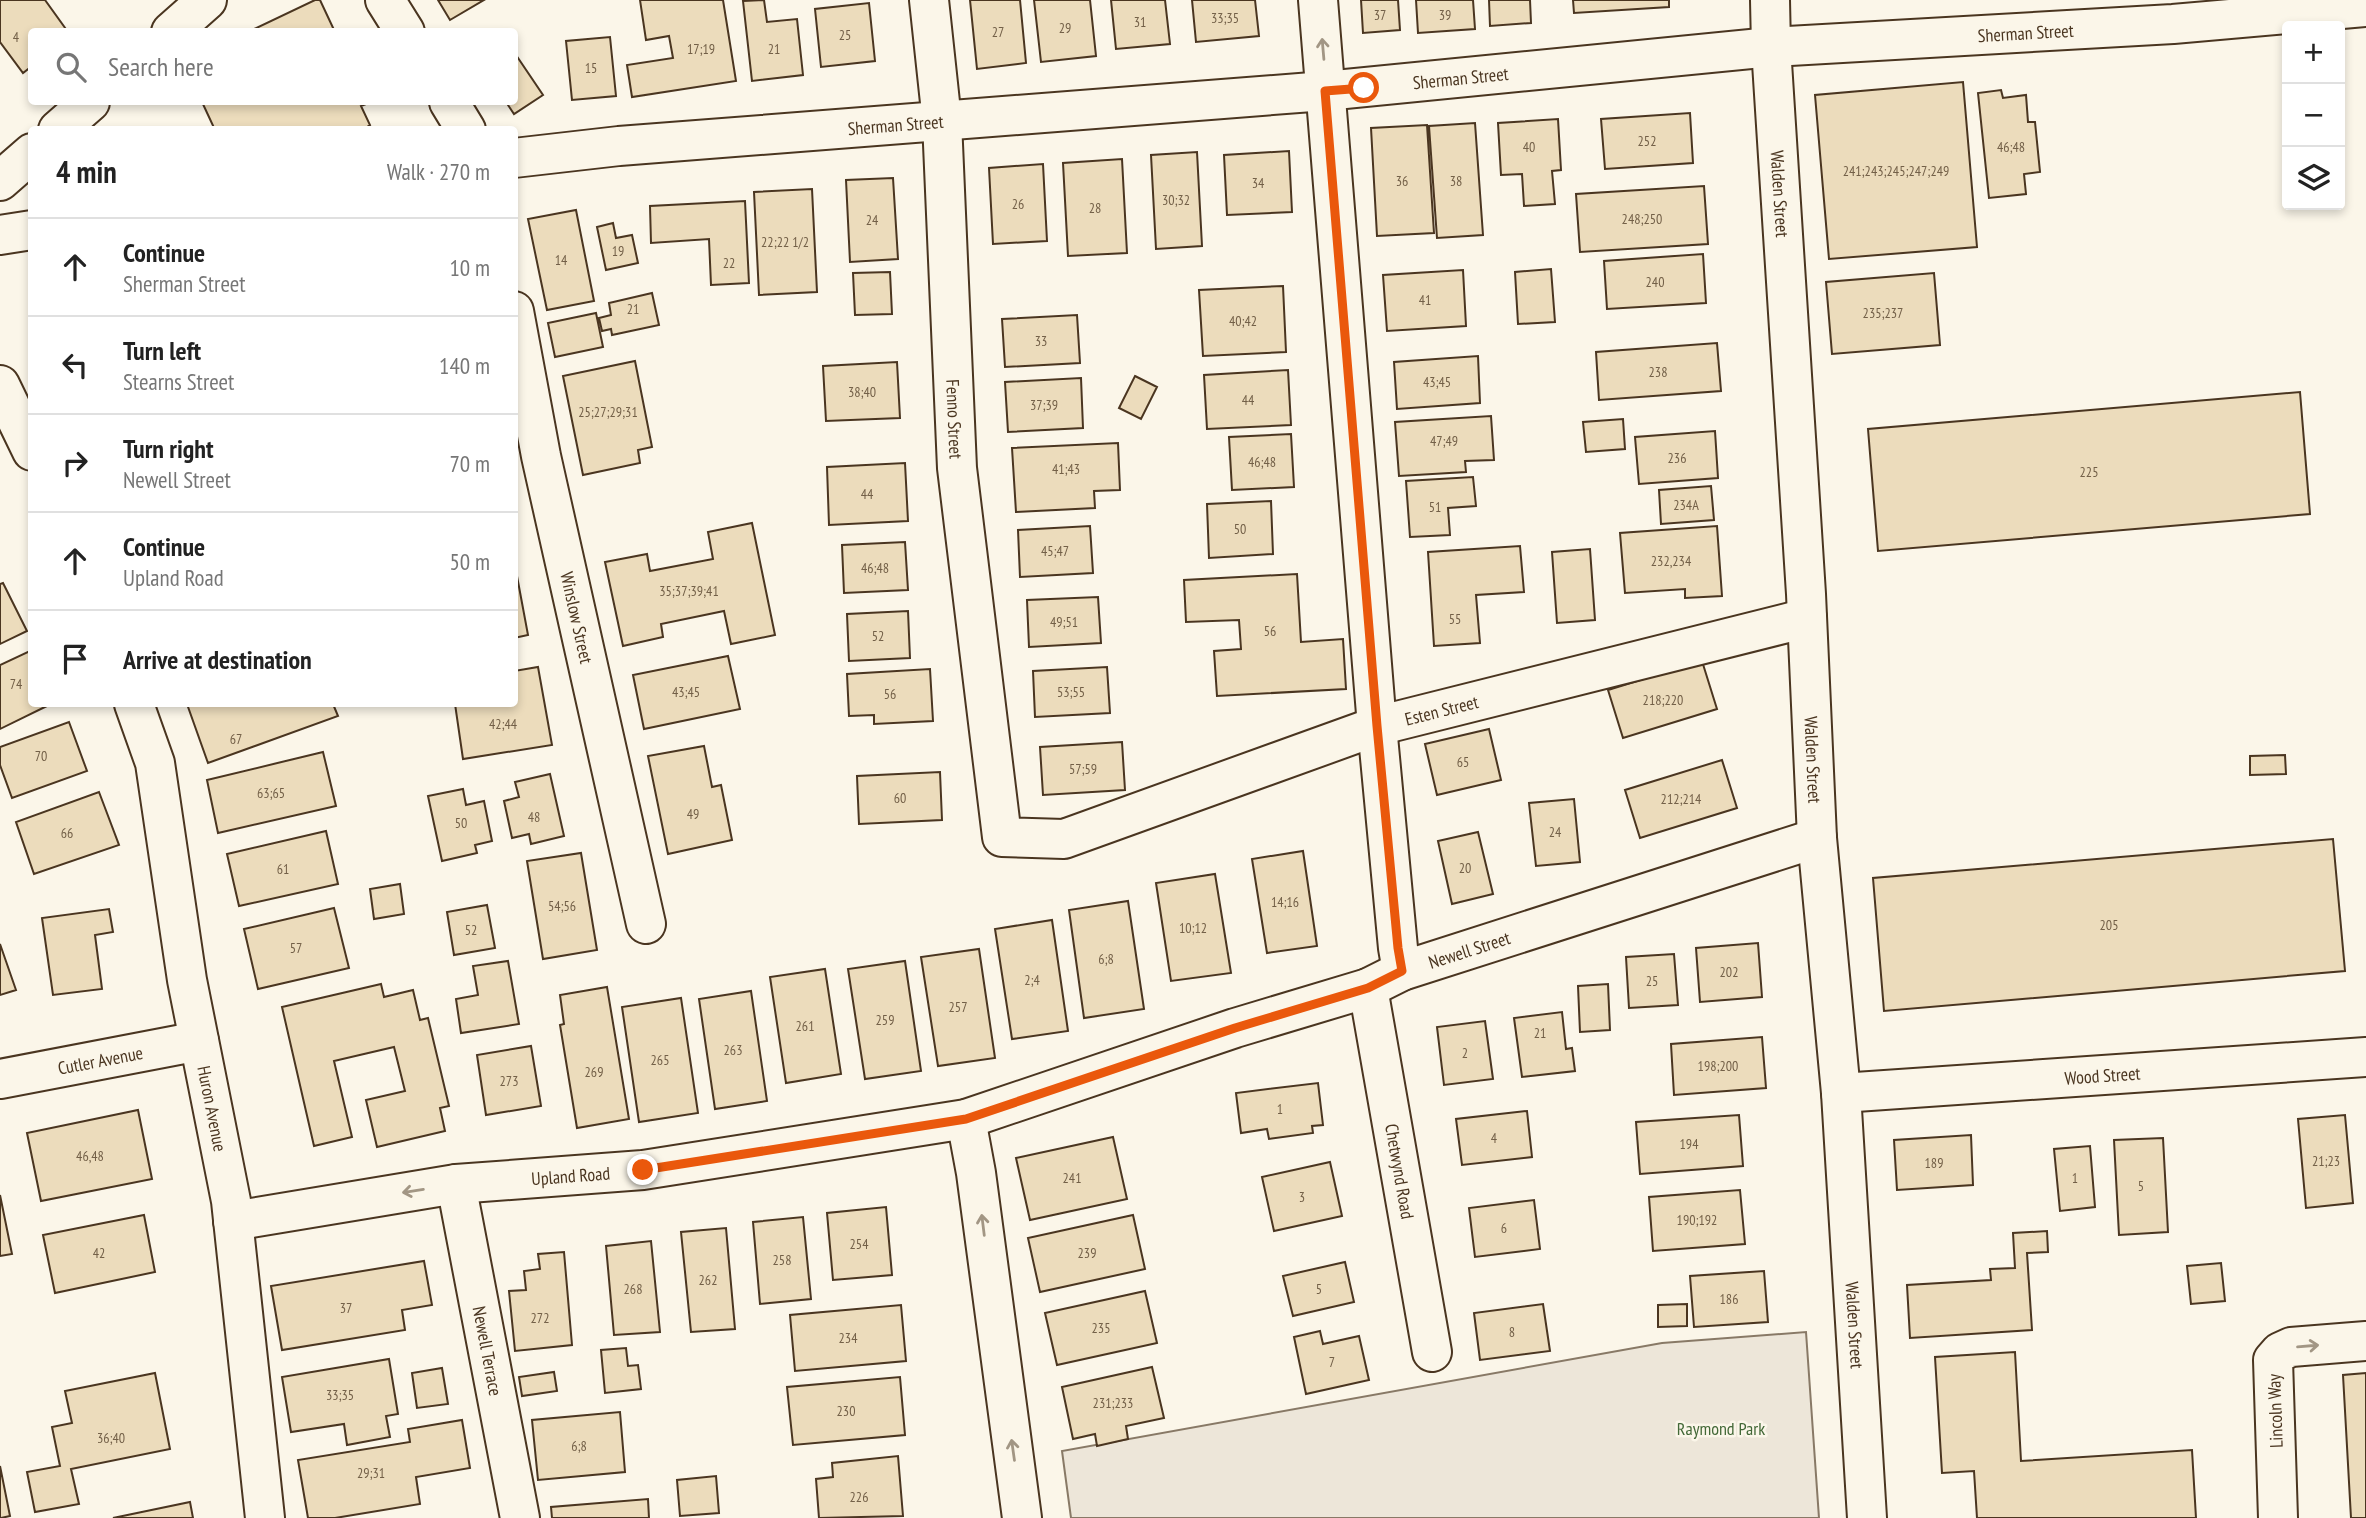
<!DOCTYPE html>
<meta charset="utf-8">
<style>
:root{--surface:#fff;--page:#f2f2f2;--text:#222;--muted:#767676;--line:#e0e0e0}
body{margin:0;font-family:"PT Sans Narrow",sans-serif;background:var(--page);color:var(--text)}
.controls{position:absolute;right:21px;top:21px;display:grid;overflow:hidden;border-radius:7px;box-shadow:0 4px 10px #0003}
.controls button{width:63px;height:63px;display:grid;place-items:center;padding:0;border:0;border-bottom:2px solid var(--line);background:var(--surface);color:var(--text);font:35px sans-serif}
.stop{position:absolute;width:21px;height:21px;margin:-16px;border:5px solid #ea580c;border-radius:50%;background:#fff}
.stop.end{background:#ea580c;border-color:#fff;box-shadow:0 2px 7px #0008}
.list{margin:0;padding:0;list-style:none}
h2{display:flex;justify-content:space-between;align-items:center;height:91px;margin:0;padding:0 28px;font-size:30px}
h2 small{font-size:23px;font-weight:400;color:var(--muted)}
.list li{display:grid;grid-template-columns:46px 1fr auto;gap:21px;align-items:center;box-sizing:border-box;height:98px;padding:0 28px;border-top:2px solid var(--line)}
.list b{display:block;font-size:26px;white-space:nowrap}
.list p{margin:0;font-size:23px;white-space:nowrap;color:var(--muted)}
.list em{font-size:23px;font-style:normal;color:var(--muted)}
.icon{flex:none;width:38px;height:38px;fill:none;stroke:currentColor;stroke-width:2;stroke-linecap:round;stroke-linejoin:round}
.map{position:relative;flex:none;width:2366px;height:1518px;overflow:hidden}
.search{position:absolute;background:var(--surface);box-shadow:0 4px 10px #0003;left:28px;top:28px;width:490px;height:77px;display:flex;align-items:center;gap:18px;box-sizing:border-box;padding:0 24px;border-radius:7px;color:var(--muted);font-size:26px}
.panel{position:absolute;background:var(--surface);box-shadow:0 4px 10px #0003;left:28px;top:126px;width:490px;height:581px;border-radius:7px}
.map>svg:first-child{display:block}
.green{fill:#ede6d9;stroke:#887966;stroke-width:2}
.building{fill:#ecdcbc;stroke:#4a3520;stroke-width:2}
.lines{fill:none;stroke-linecap:round;stroke-linejoin:round}
.street-casing{stroke:#4a3520;stroke-width:42}
.secondary-casing{stroke:#4a3520;stroke-width:42}
.street{stroke:#fbf6e9;stroke-width:38}
.secondary{stroke:#fbf6e9;stroke-width:38}
.oneway{stroke:#a29684}
.route{stroke:#ea580c;stroke-width:9}
.labels{text-anchor:middle;dominant-baseline:central;stroke-width:5;stroke-linejoin:round;paint-order:stroke}
.number-label{font-size:14px;fill:#725f47}
.street-label{font-size:18px;fill:#4a3520;stroke:#fbf6e9}
.park-label{font-size:18px;fill:#436837;stroke:#fbf6e9}
</style>
<div class="map">
<svg width="2366" height="1518" viewBox="0 0 2366 1518">
<rect width="100%" height="100%" fill="#fbf6e9"/>
<!-- green -->
<path class="green" d="M1806,1332L1819,1518H1071L1062,1451L1662,1343Z"/>
<!-- building -->
<path class="building" d="M0,0H45L68,32H32V66L23,73L0,42Z
M315,0H320L335,32H248Z
M438,0H484L450,20Z
M640,0H723L736,81L632,97L627,65L673,58L669,36L646,40Z
M764,0L767,22L797,19L803,75L752,81L743,1Z
M970,0H1020L1026,63L977,69Z
M1034,0H1090L1096,56L1041,62Z
M1111,0H1165L1170,44L1116,49Z
M1192,0H1255L1259,36L1196,42Z
M1361,0H1398L1400,30L1363,33Z
M1416,0H1473L1475,29L1418,33Z
M1489,0H1530L1531,23L1490,26Z
M1573,0H1669V7L1574,13Z
M869,3L875,61L821,67L815,9Z
M610,37L616,96L572,100L566,41Z
M514,52L543,95L514,114L506,102H514Z
M1963,82L1977,247L1829,259L1815,95Z
M2001,90L2003,98L2026,95L2028,122H2035L2040,172L2024,174L2026,194L1989,198L1978,93Z
M202,102H371L361,106L370,125L362,130H215Z
M1690,113L1693,163L1605,169L1601,119Z
M1558,119L1561,170L1552,171L1555,204L1524,206L1522,174L1501,175L1498,123Z
M1475,123L1483,235L1437,238L1429,126Z
M1427,125L1434,233L1377,236L1371,128Z
M1289,151L1292,212L1227,215L1224,155Z
M1197,152L1202,246L1156,249L1151,155Z
M1122,159L1127,253L1068,256L1063,163Z
M1043,164L1047,241L993,244L989,168Z
M893,178L898,259L850,262L846,180Z
M1704,186L1708,244L1580,252L1576,194Z
M812,189L817,292L759,295L754,192Z
M745,201L749,283L711,285L709,239L651,243L650,206Z
M576,210L594,301L547,310L528,219Z
M613,223L616,238L632,235L638,263L606,270L597,227Z
M1703,254L1706,303L1607,309L1604,261Z
M1551,269L1555,322L1518,324L1515,272Z
M1463,270L1466,326L1387,331L1383,275Z
M890,272L892,314L855,315L853,273Z
M1934,273L1940,345L1832,354L1826,282Z
M1283,286L1286,352L1203,356L1199,290Z
M652,293L659,325L612,335L611,329L602,331L599,318L611,315L609,303Z
M596,313L603,347L555,357L548,323Z
M1077,315L1080,363L1005,367L1002,319Z
M1717,343L1721,391L1599,400L1596,352Z
M1478,356L1480,403L1397,409L1394,362Z
M635,361L652,447L638,450L640,463L583,475L563,376Z
M897,362L900,418L826,421L823,366Z
M1288,370L1291,425L1207,429L1204,375Z
M1135,376L1157,387L1141,419L1119,408Z
M1081,378L1083,428L1008,432L1005,382Z
M2300,392L2310,514L1878,551L1868,429Z
M1491,416L1494,460L1465,461L1466,472L1399,476L1395,422Z
M1623,419L1625,449L1586,452L1583,422Z
M1715,431L1718,478L1639,484L1635,437Z
M1291,434L1294,487L1232,490L1229,437Z
M1118,443L1120,490L1094,491L1095,508L1016,512L1012,448Z
M905,463L908,521L829,525L827,467Z
M1473,477L1476,506L1448,508L1450,535L1410,537L1406,481Z
M1711,486L1714,520L1661,524L1659,490Z
M1271,501L1273,554L1209,558L1207,504Z
M752,523L775,635L731,644L724,611L661,624L663,637L623,646L605,562L647,554L650,571L713,559L708,532Z
M1090,526L1093,573L1020,577L1018,530Z
M1717,526L1722,596L1685,598V589L1625,593L1620,533Z
M905,542L908,590L844,593L842,545Z
M1520,546L1524,592L1476,595L1480,643L1434,646L1428,552Z
M1590,549L1595,620L1557,623L1552,552Z
M514,560L528,635L514,638Z
M1297,574L1301,642L1343,639L1346,689L1217,696L1214,651L1241,649L1239,620L1186,622L1184,580Z
M3,583L27,631L0,644V584Z
M1098,597L1101,643L1029,647L1027,600Z
M908,611L910,658L849,661L847,614Z
M32,650V704H51L0,729V665Z
M728,656L740,709L644,729L633,675Z
M1702,661L1717,709L1623,738L1608,690Z
M538,667L552,745L463,759L455,704H514V671Z
M1107,667L1110,713L1035,717L1033,671Z
M930,669L933,721L874,724V715L849,716L847,674Z
M187,704H333L338,716L208,763Z
M69,722L87,771L12,798L0,765V747Z
M1489,729L1501,780L1437,795L1425,744Z
M1122,742L1125,790L1043,795L1040,747Z
M704,746L712,787L721,785L732,840L668,854L648,756Z
M323,752L336,806L218,833L207,780Z
M2285,755L2286,774L2250,775V756Z
M1722,760L1737,808L1640,838L1625,790Z
M940,772L942,820L859,824L857,776Z
M550,774L564,836L531,844L529,834L512,838L504,801L519,797L515,782Z
M463,789L466,805L484,801L492,841L475,845L477,853L442,861L428,796Z
M99,792L119,845L34,874L16,822Z
M1574,799L1580,862L1536,866L1529,803Z
M326,831L338,884L239,906L227,854Z
M1478,832L1493,894L1452,904L1438,841Z
M2333,839L2345,971L1884,1011L1873,878Z
M1303,851L1317,946L1267,953L1252,859Z
M581,853L597,950L543,959L527,861Z
M1215,874L1231,973L1171,981L1156,883Z
M400,884L404,914L374,919L370,889Z
M1128,901L1144,1009L1084,1018L1069,910Z
M487,905L495,948L454,955L447,912Z
M334,908L349,968L258,989L244,929Z
M109,909L113,932L95,935L102,989L53,995L42,918Z
M1052,920L1068,1031L1012,1039L995,929Z
M1758,943L1762,997L1700,1002L1696,948Z
M0,944L16,990L0,995Z
M979,949L995,1058L938,1066L921,957Z
M1674,954L1678,1005L1629,1008L1626,957Z
M508,961L519,1024L461,1033L456,999L478,995L473,966Z
M905,961L921,1071L865,1079L848,969Z
M825,969L841,1074L786,1083L770,977Z
M381,984L384,997L413,990L420,1020L428,1018L449,1106L440,1108L445,1131L377,1147L366,1100L405,1091L394,1047L334,1061L352,1137L314,1146L282,1007Z
M1608,984L1610,1030L1580,1032L1578,986Z
M607,987L629,1119L577,1128L560,1025L564,1024L560,995Z
M751,991L767,1101L715,1109L699,999Z
M681,998L698,1113L639,1122L622,1007Z
M1562,1012L1566,1049L1572,1048L1575,1071L1522,1077L1514,1018Z
M1485,1021L1493,1079L1444,1085L1437,1027Z
M1762,1037L1766,1088L1674,1095L1671,1044Z
M531,1046L541,1106L486,1115L477,1055Z
M1318,1083L1323,1125L1312,1126L1313,1133L1269,1139L1267,1129L1241,1133L1236,1093Z
M138,1110L152,1179L41,1201L27,1133Z
M1527,1111L1532,1157L1462,1165L1456,1119Z
M1739,1115L1743,1166L1640,1174L1636,1122Z
M2345,1115L2353,1203L2306,1208L2298,1119Z
M1971,1135L1973,1185L1897,1190L1894,1140Z
M1113,1137L1127,1199L1030,1220L1016,1158Z
M2163,1138L2168,1232L2119,1235L2114,1140Z
M2090,1146L2095,1207L2060,1211L2054,1149Z
M1330,1162L1342,1216L1274,1231L1262,1177Z
M1740,1190L1745,1244L1653,1251L1649,1197Z
M0,1195L12,1254L0,1256Z
M1534,1200L1540,1249L1475,1257L1469,1208Z
M886,1207L892,1275L833,1280L827,1213Z
M144,1215L155,1272L55,1293L43,1235Z
M1133,1215L1145,1269L1040,1292L1028,1238Z
M803,1217L811,1299L760,1304L753,1222Z
M726,1228L735,1329L691,1332L681,1232Z
M2047,1231L2048,1252L2027,1253L2032,1330L1910,1338L1907,1285L1991,1280L1990,1269L2015,1268L2013,1233Z
M651,1241L660,1332L614,1335L606,1246Z
M564,1252L572,1345L515,1351L509,1291L526,1290L524,1271L540,1269L538,1254Z
M424,1261L432,1305L402,1310L405,1330L282,1350L271,1286Z
M1345,1262L1354,1302L1293,1316L1283,1276Z
M2221,1263L2225,1301L2191,1304L2187,1266Z
M1764,1271L1768,1322L1694,1327L1690,1276Z
M1145,1291L1157,1343L1057,1365L1045,1313Z
M1543,1304L1550,1351L1480,1360L1474,1313Z
M1687,1304V1326L1658,1327V1305Z
M901,1305L906,1361L795,1371L790,1315Z
M1320,1331L1323,1344L1359,1336L1369,1380L1306,1394L1294,1337Z
M626,1348L628,1366L638,1365L641,1389L605,1393L601,1350Z
M2015,1352L2021,1461L2192,1450L2196,1518H1977L1974,1471L1942,1473L1935,1357Z
M389,1359L398,1414L386,1416L390,1437L347,1445L344,1424L291,1432L282,1377Z
M1152,1367L1164,1418L1126,1426L1128,1439L1097,1446L1095,1434L1073,1439L1062,1387Z
M442,1368L448,1404L417,1408L412,1373Z
M554,1372L557,1391L522,1396L519,1377Z
M155,1373L170,1449L71,1469L79,1504L35,1512L27,1472L60,1466L52,1427L72,1423L65,1391Z
M2366,1373V1518H2351L2343,1375Z
M900,1377L905,1435L793,1445L787,1387Z
M620,1412L625,1472L538,1480L532,1420Z
M462,1420L470,1468L416,1477L420,1504L335,1518H308L298,1460L410,1442L408,1429Z
M898,1456L903,1516L819,1518L816,1479L833,1477L832,1463Z
M0,1466L10,1516L1,1518H0Z
M716,1476L719,1513L680,1516L677,1480Z
M648,1499L649,1518H552L551,1507Z
M190,1502L193,1518H113Z"/>
<g class="lines">
<defs>
<g id="street">
<path d="M385,0L405,32"/>
<path id="s1" d="M929,0L942,121L957,468L1002,837L1064,839L1377,726L1807,618"/>
<path d="M1318,0L1377,726L1398,948L1402,971"/>
<path d="M171,32L207,0"/>
<path d="M449,102L466,130"/>
<path d="M58,130L90,102"/>
<path d="M0,181L32,153"/>
<path id="s2" d="M514,311L541,456L646,924"/>
<path d="M0,385L32,451"/>
<path id="s3" d="M134,704L155,763L187,980L231,1201L265,1518"/>
<path id="s4" d="M1368,988L1432,1352"/>
<path id="s5" d="M0,1079L199,1041"/>
<path id="s6" d="M1841,1093L2366,1057"/>
<path d="M966,1119L976,1173L1022,1518"/>
<path id="s7" d="M456,1184L520,1518"/>
<path id="s8" d="M233,1221L456,1184L643,1170L966,1119L1235,1028L1368,988L1402,971L1817,838"/>
<path d="M2278,1518L2273,1360L2280,1352L2291,1347L2366,1341"/>
</g>
<g id="secondary">
<path id="s9" d="M1770,0L1771,47L1806,594L1817,838L1841,1093L1867,1518"/>
<path id="s10" d="M514,158L619,146L1325,91L1771,47L2173,24L2366,7"/>
<path d="M0,235L32,230"/>
</g>
</defs>
<!-- street casing -->
<use href="#street" class="street-casing"/>
<!-- secondary casing -->
<use href="#secondary" class="secondary-casing"/>
<!-- street -->
<use href="#street" class="street"/>
<!-- secondary -->
<use href="#secondary" class="secondary"/>
</g>
<!-- one-way arrows -->
<defs><path id="oneway-shaft" d="M-6 0H5M1.5-3L5.5 0L1.5 3" fill="none" stroke-width="1.6" stroke-linecap="round" stroke-linejoin="round" transform="scale(1.75)"/></defs>
<g class="oneway">
<use href="#oneway-shaft" transform="translate(1323 49) rotate(-95)"/>
<use href="#oneway-shaft" transform="translate(413 1191) rotate(171)"/>
<use href="#oneway-shaft" transform="translate(983 1225) rotate(-97)"/>
<use href="#oneway-shaft" transform="translate(2308 1346) rotate(-5)"/>
<use href="#oneway-shaft" transform="translate(1013 1450) rotate(-98)"/>
</g>
<g class="lines">
<!-- route -->
<path class="route" d="M643,1170L966,1119L1235,1028L1368,988L1402,971L1398,948L1377,726L1325,91L1364,88"/>
</g>
<g class="labels">
<!-- number labels -->
<g class="number-label">
<text x="1380" y="15">37</text>
<text x="1445" y="15">39</text>
<text x="1225" y="18">33;35</text>
<text x="1140" y="22">31</text>
<text x="1065" y="28">29</text>
<text x="998" y="32">27</text>
<text x="845" y="35">25</text>
<text x="16" y="37">4</text>
<text x="701" y="49">17;19</text>
<text x="774" y="49">21</text>
<text x="591" y="68">15</text>
<text x="1647" y="141">252</text>
<text x="1529" y="147">40</text>
<text x="2011" y="147">46;48</text>
<text x="1896" y="171">241;243;245;247;249</text>
<text x="1402" y="181">36</text>
<text x="1456" y="181">38</text>
<text x="1258" y="183">34</text>
<text x="1176" y="200">30;32</text>
<text x="1018" y="204">26</text>
<text x="1095" y="208">28</text>
<text x="1642" y="219">248;250</text>
<text x="872" y="220">24</text>
<text x="785" y="242">22;22 1/2</text>
<text x="618" y="251">19</text>
<text x="561" y="260">14</text>
<text x="729" y="263">22</text>
<text x="1655" y="282">240</text>
<text x="1425" y="300">41</text>
<text x="633" y="309">21</text>
<text x="1883" y="313">235;237</text>
<text x="1243" y="321">40;42</text>
<text x="1041" y="341">33</text>
<text x="1658" y="372">238</text>
<text x="1437" y="382">43;45</text>
<text x="862" y="392">38;40</text>
<text x="1248" y="400">44</text>
<text x="1044" y="405">37;39</text>
<text x="608" y="412">25;27;29;31</text>
<text x="1444" y="441">47;49</text>
<text x="1677" y="458">236</text>
<text x="1262" y="462">46;48</text>
<text x="1066" y="469">41;43</text>
<text x="2089" y="472">225</text>
<text x="867" y="494">44</text>
<text x="1686" y="505">234A</text>
<text x="1435" y="507">51</text>
<text x="1240" y="529">50</text>
<text x="1055" y="551">45;47</text>
<text x="1671" y="561">232,234</text>
<text x="875" y="568">46;48</text>
<text x="689" y="591">35;37;39;41</text>
<text x="1455" y="619">55</text>
<text x="1064" y="622">49;51</text>
<text x="1270" y="631">56</text>
<text x="878" y="636">52</text>
<text x="16" y="684">74</text>
<text x="686" y="692">43;45</text>
<text x="1071" y="692">53;55</text>
<text x="890" y="694">56</text>
<text x="1663" y="700">218;220</text>
<text x="503" y="724">42;44</text>
<text x="236" y="739">67</text>
<text x="41" y="756">70</text>
<text x="1463" y="762">65</text>
<text x="1083" y="769">57;59</text>
<text x="271" y="793">63;65</text>
<text x="900" y="798">60</text>
<text x="1681" y="799">212;214</text>
<text x="693" y="814">49</text>
<text x="534" y="817">48</text>
<text x="461" y="823">50</text>
<text x="1555" y="832">24</text>
<text x="67" y="833">66</text>
<text x="1465" y="868">20</text>
<text x="283" y="869">61</text>
<text x="1285" y="902">14;16</text>
<text x="562" y="906">54;56</text>
<text x="2109" y="925">205</text>
<text x="1193" y="928">10;12</text>
<text x="471" y="930">52</text>
<text x="296" y="948">57</text>
<text x="1106" y="959">6;8</text>
<text x="1729" y="972">202</text>
<text x="1032" y="980">2;4</text>
<text x="1652" y="981">25</text>
<text x="958" y="1007">257</text>
<text x="885" y="1020">259</text>
<text x="805" y="1026">261</text>
<text x="1540" y="1033">21</text>
<text x="733" y="1050">263</text>
<text x="1465" y="1053">2</text>
<text x="660" y="1060">265</text>
<text x="1718" y="1066">198;200</text>
<text x="594" y="1072">269</text>
<text x="509" y="1081">273</text>
<text x="1280" y="1109">1</text>
<text x="1494" y="1138">4</text>
<text x="1689" y="1144">194</text>
<text x="90" y="1156">46,48</text>
<text x="2326" y="1161">21;23</text>
<text x="1934" y="1163">189</text>
<text x="1072" y="1178">241</text>
<text x="2075" y="1178">1</text>
<text x="2141" y="1186">5</text>
<text x="1302" y="1197">3</text>
<text x="1697" y="1220">190;192</text>
<text x="1504" y="1228">6</text>
<text x="859" y="1244">254</text>
<text x="99" y="1253">42</text>
<text x="1087" y="1253">239</text>
<text x="782" y="1260">258</text>
<text x="708" y="1280">262</text>
<text x="633" y="1289">268</text>
<text x="1319" y="1289">5</text>
<text x="1729" y="1299">186</text>
<text x="346" y="1308">37</text>
<text x="540" y="1318">272</text>
<text x="1101" y="1328">235</text>
<text x="1512" y="1332">8</text>
<text x="848" y="1338">234</text>
<text x="1332" y="1362">7</text>
<text x="340" y="1395">33;35</text>
<text x="1113" y="1403">231;233</text>
<text x="846" y="1411">230</text>
<text x="111" y="1438">36;40</text>
<text x="579" y="1446">6;8</text>
<text x="371" y="1473">29;31</text>
<text x="859" y="1497">226</text>
</g>
<!-- street labels -->
<g class="street-label">
<text stroke="none"><textPath href="#s10" startOffset="1517">Sherman Street</textPath></text>
<text stroke="none"><textPath href="#s10" startOffset="950">Sherman Street</textPath></text>
<text stroke="none"><textPath href="#s10" startOffset="383">Sherman Street</textPath></text>
<text stroke="none"><textPath href="#s9" startOffset="194">Walden Street</textPath></text>
<text stroke="none"><textPath href="#s1" startOffset="420">Fenno Street</textPath></text>
<text stroke="none"><textPath href="#s2" startOffset="313">Winslow Street</textPath></text>
<text stroke="none"><textPath href="#s1" startOffset="1302">Esten Street</textPath></text>
<text stroke="none"><textPath href="#s9" startOffset="761">Walden Street</textPath></text>
<text stroke="none"><textPath href="#s8" startOffset="1272">Newell Street</textPath></text>
<text stroke="none"><textPath href="#s5" startOffset="102">Cutler Avenue</textPath></text>
<text stroke="none"><textPath href="#s6" startOffset="262">Wood Street</textPath></text>
<text stroke="none"><textPath href="#s3" startOffset="413">Huron Avenue</textPath></text>
<text stroke="none"><textPath href="#s4" startOffset="186">Chetwynd Road</textPath></text>
<text stroke="none"><textPath href="#s8" startOffset="341">Upland Road</textPath></text>
<text stroke="none"><textPath href="#s9" startOffset="1328">Walden Street</textPath></text>
<text stroke="none"><textPath href="#s7" startOffset="170">Newell Terrace</textPath></text>
<text transform="translate(2275 1411) rotate(-92)">Lincoln Way</text>
</g>
<!-- park labels -->
<g class="park-label">
<text x="1721" y="1428">Raymond Park</text>
</g>
</g>
</svg>
<div class="controls">
<button>+</button>
<button>−</button>
<button><svg class="icon" aria-label="layers" viewBox="0 0 24 24"><path d="M12 4l9 5-9 5-9-5zM3 14l9 5 9-5"/></svg></button>
</div>
<div class="stop" style="left:1364px;top:88px"></div>
<div class="stop end" style="left:643px;top:1170px"></div>
<div class="search"><svg class="icon" aria-label="search" viewBox="0 0 24 24"><circle cx="10" cy="10" r="6"/><path d="M15 15l6 6"/></svg>Search here</div>
<section class="panel">
<h2>4 min<small>Walk · 270 m</small></h2>
<ul class="list">
<li><svg class="icon" aria-label="ahead" viewBox="0 0 24 24"><path d="M12 20V5M6 11l6-6 6 6"/></svg><div><b>Continue</b><p>Sherman Street</p></div><em>10 m</em></li>
<li><svg class="icon" aria-label="left" viewBox="0 0 24 24"><path d="M17 20v-9H6M10 6l-5 5 5 5"/></svg><div><b>Turn left</b><p>Stearns Street</p></div><em>140 m</em></li>
<li><svg class="icon" aria-label="right" viewBox="0 0 24 24"><path d="M7 20v-9h11M14 6l5 5-5 5"/></svg><div><b>Turn right</b><p>Newell Street</p></div><em>70 m</em></li>
<li><svg class="icon" aria-label="ahead" viewBox="0 0 24 24"><path d="M12 20V5M6 11l6-6 6 6"/></svg><div><b>Continue</b><p>Upland Road</p></div><em>50 m</em></li>
<li><svg class="icon" aria-label="arrive" viewBox="0 0 24 24"><path d="M6 21V4h12l-3 4 3 4H6"/></svg><div><b>Arrive at destination</b></div></li>
</ul>
</section>
</div>
